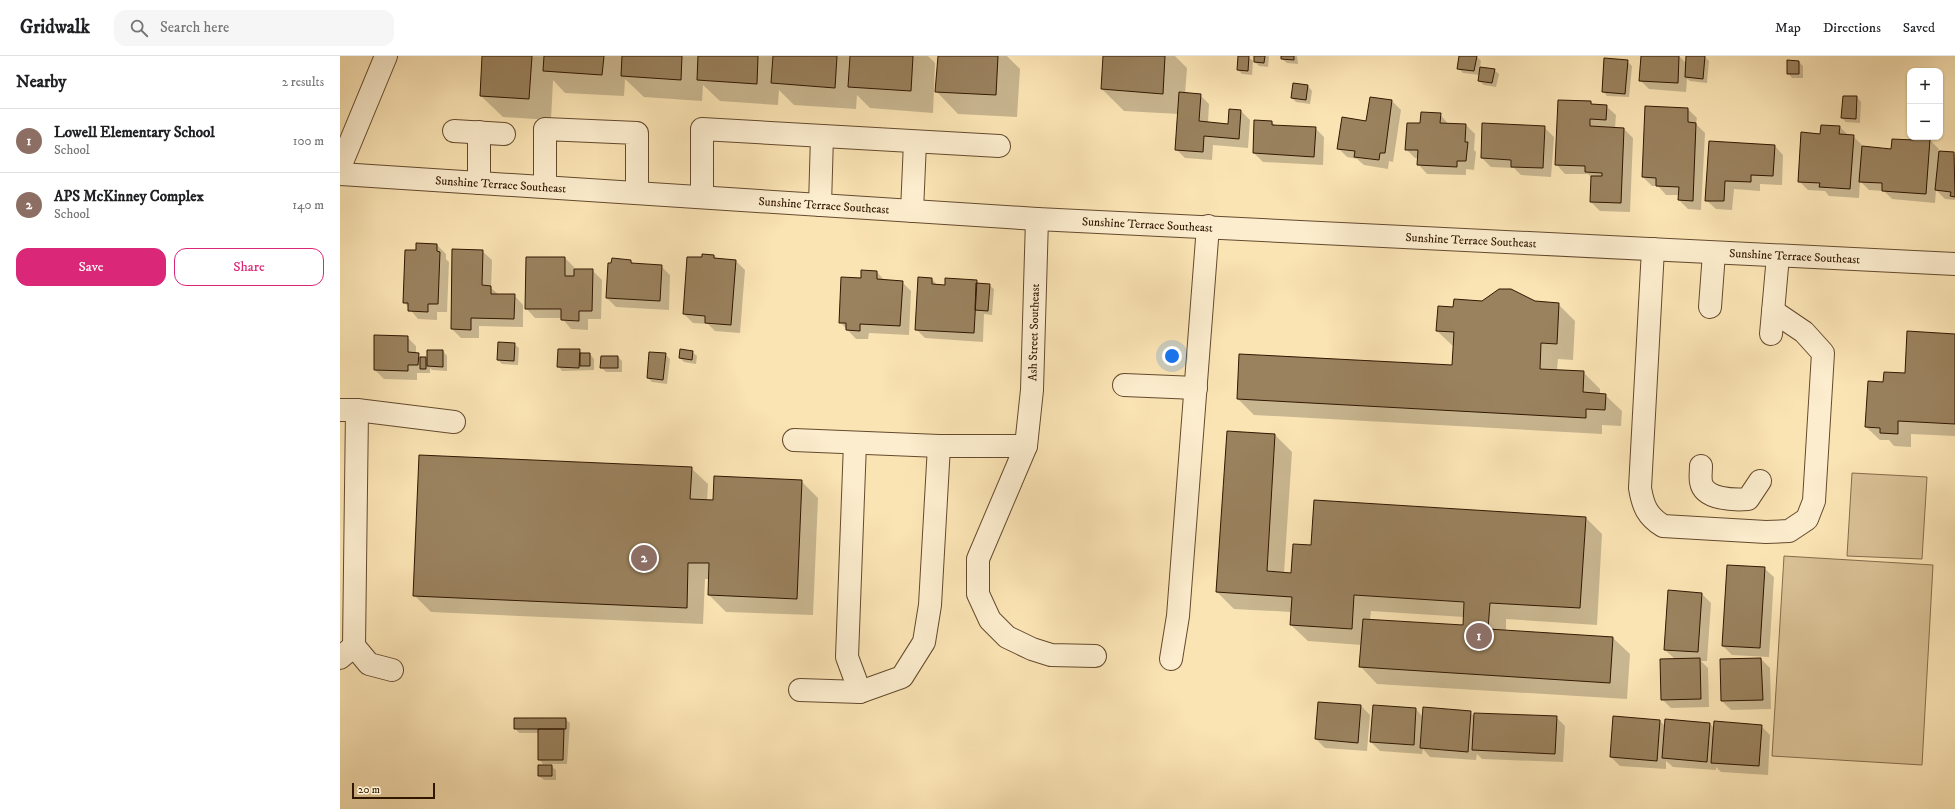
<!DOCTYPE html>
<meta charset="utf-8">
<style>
:root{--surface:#fff;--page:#f6f6f6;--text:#202124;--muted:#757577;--line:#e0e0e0;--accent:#db2777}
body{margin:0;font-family:"IM FELL DW Pica",serif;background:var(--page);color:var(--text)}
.controls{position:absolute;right:12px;top:12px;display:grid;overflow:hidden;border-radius:8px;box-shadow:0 1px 3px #0004}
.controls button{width:36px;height:36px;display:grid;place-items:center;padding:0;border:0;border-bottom:1px solid var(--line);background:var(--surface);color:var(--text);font:20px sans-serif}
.scale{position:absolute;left:12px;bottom:10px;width:83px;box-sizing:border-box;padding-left:4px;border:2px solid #311700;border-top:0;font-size:11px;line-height:14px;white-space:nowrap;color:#311700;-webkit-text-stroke:3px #fcedce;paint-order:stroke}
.you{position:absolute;left:832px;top:300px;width:14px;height:14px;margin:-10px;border:3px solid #fff;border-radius:50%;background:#1a73e8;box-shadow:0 0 0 6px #1a73e833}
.badge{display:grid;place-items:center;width:26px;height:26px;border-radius:50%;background:var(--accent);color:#fff;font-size:13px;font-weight:700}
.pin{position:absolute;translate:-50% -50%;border:2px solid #fff;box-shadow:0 1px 4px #0006}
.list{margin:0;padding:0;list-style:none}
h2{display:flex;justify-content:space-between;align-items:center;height:52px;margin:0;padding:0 16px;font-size:17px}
h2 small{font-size:13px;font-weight:400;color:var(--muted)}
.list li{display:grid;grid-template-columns:26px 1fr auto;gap:12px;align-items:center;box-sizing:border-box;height:64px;padding:0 16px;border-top:1px solid var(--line)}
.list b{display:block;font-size:15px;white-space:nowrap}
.list p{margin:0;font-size:13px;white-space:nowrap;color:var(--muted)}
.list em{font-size:13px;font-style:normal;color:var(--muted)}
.actions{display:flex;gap:8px;padding:12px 16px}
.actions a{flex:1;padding:9px 0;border:1px solid var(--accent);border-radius:12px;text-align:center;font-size:14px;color:var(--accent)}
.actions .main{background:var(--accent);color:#fff}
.icon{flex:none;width:22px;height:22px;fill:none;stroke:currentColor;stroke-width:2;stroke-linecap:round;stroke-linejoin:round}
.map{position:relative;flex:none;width:1615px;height:753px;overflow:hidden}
header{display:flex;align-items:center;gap:24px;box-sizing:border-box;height:56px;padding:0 20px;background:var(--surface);border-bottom:1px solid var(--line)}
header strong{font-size:19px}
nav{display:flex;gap:22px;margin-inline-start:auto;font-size:14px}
.search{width:280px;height:36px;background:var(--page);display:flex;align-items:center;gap:10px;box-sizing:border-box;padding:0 14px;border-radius:12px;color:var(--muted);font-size:15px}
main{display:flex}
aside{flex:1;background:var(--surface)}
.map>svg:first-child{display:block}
.green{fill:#d9c195;stroke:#856c4a}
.shadow{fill:#0003;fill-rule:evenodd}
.building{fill:#9a825e;stroke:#311700}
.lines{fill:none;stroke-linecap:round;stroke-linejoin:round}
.minor-casing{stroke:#644a2d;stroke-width:24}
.minor{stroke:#fcedce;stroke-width:22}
.labels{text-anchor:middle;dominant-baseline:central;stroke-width:3.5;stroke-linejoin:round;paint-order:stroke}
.street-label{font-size:12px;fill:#311700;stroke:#fcedce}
</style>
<header>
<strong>Gridwalk</strong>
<div class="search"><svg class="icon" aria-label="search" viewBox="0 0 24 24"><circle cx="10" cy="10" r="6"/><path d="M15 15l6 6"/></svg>Search here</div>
<nav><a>Map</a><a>Directions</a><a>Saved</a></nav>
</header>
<main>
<aside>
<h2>Nearby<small>2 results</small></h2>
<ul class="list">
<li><span class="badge" style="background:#8d6e63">1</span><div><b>Lowell Elementary School</b><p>School</p></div><em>100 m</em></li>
<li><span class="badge" style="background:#8d6e63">2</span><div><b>APS McKinney Complex</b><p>School</p></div><em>140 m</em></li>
</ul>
<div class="actions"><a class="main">Save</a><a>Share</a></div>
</aside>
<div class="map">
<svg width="1615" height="753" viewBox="0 0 1615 753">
<rect width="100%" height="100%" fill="#fbe4b4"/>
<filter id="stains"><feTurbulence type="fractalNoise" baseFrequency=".005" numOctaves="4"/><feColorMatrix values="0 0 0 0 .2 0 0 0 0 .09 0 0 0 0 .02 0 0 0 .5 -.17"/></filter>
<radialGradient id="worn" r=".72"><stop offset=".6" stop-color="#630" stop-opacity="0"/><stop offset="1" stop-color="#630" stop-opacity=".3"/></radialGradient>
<!-- green -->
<path class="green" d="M1512,417L1587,421L1582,503L1507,500Z
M1444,500L1593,509L1582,709L1432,700Z"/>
<!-- shadow -->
<path class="shadow" d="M143,0H588L595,7L593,57L530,52L517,39L516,53L454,49L439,34L438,49L380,45L363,29L362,45L304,41L285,23L284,40L225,37L213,24L211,64L163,61L141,40Z
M599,0H667L680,13L677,61L618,58L597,36Z
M764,0H835L847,12L845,38L860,39L869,48L868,67L889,69L901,55L910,64L908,92L873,89L872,104L845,102L836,93L839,58L784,55L762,33Z
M899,0L908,1L913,5L912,19L902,18L898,14Z
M915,0H929L928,11L919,10L915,6Z
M942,0H957L958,8L947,7L942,3Z
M1120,0L1137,1L1141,5L1140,12L1154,14L1159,18L1156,31L1144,29L1139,25L1140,19L1123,17L1118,12Z
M1302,0H1339L1347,8V0L1365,1L1369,5L1367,27L1350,25L1347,23L1346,36L1309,33L1300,24Z
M1287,5L1292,10L1289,41L1267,40L1263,35Z
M1448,5L1459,6L1463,10V22H1452L1448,17Z
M968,30L972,35L970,48L956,46L952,42Z
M1517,41L1521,46L1520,67L1506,66L1502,62Z
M1052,45L1061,54L1053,106L1049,105L1048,113L1024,109L1017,103L1007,101L998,92Z
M1250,46L1253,49L1266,50L1276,59L1275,72L1284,73L1293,82L1290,156L1260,155L1251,146L1252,122L1248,118H1225L1216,108Z
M1348,53L1357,62L1356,68L1365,77L1361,154L1348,153L1339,144V139H1326L1318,130H1312L1303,121Z
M1100,58L1109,69H1126L1135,78L1134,94L1136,96L1134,114L1126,113V119L1087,118L1078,108V102H1075L1066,93L1081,68Z
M932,66L936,70L975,72L984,81L983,109L923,106L914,97Z
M1499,70L1509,80H1513L1522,89V91L1552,94L1575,85L1590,84L1599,93L1598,95L1615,98V144L1605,143L1596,134L1595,147L1552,143L1544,135L1529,134L1520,125L1519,142L1489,140L1485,135L1468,134L1459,125L1481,79Z
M1204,71L1214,81L1211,121L1181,119L1174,112L1151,111L1142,102Z
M1370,86L1434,89L1443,99L1442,129L1420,128V135L1394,133L1392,154L1376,153L1366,144Z
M97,189L106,198V203L109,206L107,256H97V264L78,263L64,246Z
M142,195L152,204L151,232L159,239H174L183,249V271L139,270V282H121L112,273Z
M374,200L377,203L396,205L405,214L400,277L375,275L368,268L353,267L344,258L363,203Z
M225,202L234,211V214H252L262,224L261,263H248V274L231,273L222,262H195L186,252Z
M291,205L295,209L321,210L330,219L329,254L276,251L267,242Z
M537,216L545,225L562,226L571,235L569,279L529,277L528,283H516L500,266L521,223Z
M592,223L598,230L636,225L640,228L649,229L654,233L652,259L644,258L643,286L585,282L576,273Z
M1143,246L1218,248L1235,265L1233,304L1218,303L1217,314L1243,316L1260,333V338L1265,339L1282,355L1281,370L1262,369V378L914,359L898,343L1113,310L1114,291L1097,275L1114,252Z
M1615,279V380L1571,378V391L1554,390L1549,384H1540L1526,371L1544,327L1565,318Z
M67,281L76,290V298L88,304L103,295L107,300V315L92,314L90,312V317H77V324L44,323L35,314Z
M174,288L179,292L178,309L162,308L158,304Z
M239,294L243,298H250L254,303V314L222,315L218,310Z
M352,296L357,300L356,308L344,306L340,302Z
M325,298L330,303L327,328L312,326L308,322Z
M278,301L282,305V316H266L261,311Z
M888,376L935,379L952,396L944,517L952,518L972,490L1246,462L1262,478L1257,569L1166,563V575L1273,582L1290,598L1287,643L1037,628L1021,611L1022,589L968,585L951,569L952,556L894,553L877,536ZM1031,555L1124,561V570L1030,564Z
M351,412L368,428L367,444L374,445L461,425L478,442L473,559L386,556L369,539L370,523H365L363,568L91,556L74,539Z
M1424,512L1434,521L1429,601L1392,599L1383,590Z
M1329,535L1362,538L1371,547L1367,605H1361L1368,612L1369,651L1331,652L1322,643L1335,603L1325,594Z
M1421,603L1430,612L1431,653L1391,654L1382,645Z
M1021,650L1030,659L1027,695L985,692L976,683Z
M1076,653L1083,661L1130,656L1134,660L1216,661L1225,670L1223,706L1142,703L1137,698L1136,704L1090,701L1083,693L1082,698L1040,695L1031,686Z
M225,663L230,667L227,708H203L199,703V677H179L175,672Z
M1320,665L1326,671L1370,668L1374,672L1421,670L1430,679L1428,719L1381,716L1376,711V714L1333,711L1326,705V713L1280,710L1271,701Z
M211,710L216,714V724H204L199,720Z"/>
<!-- building -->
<path class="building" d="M142,0H192L189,43L140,40Z
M204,0H264L262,19L203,15Z
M282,0H342L341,24L281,20Z
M358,0H418L417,28L357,24Z
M433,0H497L495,32L431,27Z
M510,0H573L571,35L508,31Z
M598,0H658L656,39L595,36Z
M763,0H825L823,38L761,33Z
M898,0H909L908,15L897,14Z
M914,0H925L924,7L914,6Z
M941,0H954V4L941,3Z
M1119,0H1137L1134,15L1117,13Z
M1301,0H1339L1338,27L1299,25Z
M1346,0H1365L1363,23L1345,21Z
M1264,2L1288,4L1285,38L1262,36Z
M1447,4L1459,5V18H1447Z
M1140,11L1155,13L1152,27L1138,25Z
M953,27L968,29L966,44L951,42Z
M839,36L861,38L859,65L888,68L889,53L901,54L899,83L864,80L863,96L835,94Z
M1503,40H1517L1516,63L1501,62Z
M1030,41L1052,44L1045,97H1040L1039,104L1014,101L1015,95L997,93L1002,61L1026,65Z
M1218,44L1251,45V48L1267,49L1266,64L1250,63V70L1284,72L1281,147L1250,146L1251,120H1262V117L1245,116V110L1215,109Z
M1305,50L1348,52V66L1356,67L1353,145L1338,144L1339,131L1316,130V122L1302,121Z
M1081,56L1101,57L1100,67L1126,68L1125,86H1128L1126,105H1117V111L1077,109L1078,94H1065L1067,67H1080Z
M914,64L932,65V69L976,71L974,101L913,97Z
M1142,67L1205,70L1203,112L1171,111V104L1141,102Z
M1481,69L1500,70L1499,78L1514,79L1510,133L1479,131L1480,127L1458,126L1461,76L1480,78Z
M1574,82L1590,83L1586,138L1542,135V127L1519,126L1522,90L1551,93L1552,83L1574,84Z
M1369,85L1435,89L1433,120L1411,119V126L1385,125L1384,145H1365Z
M1599,95L1614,96L1615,141L1610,140L1611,136L1595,134Z
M76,187L97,188V195L100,196L98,248H88V256L68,255V247H63L65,194H76Z
M112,193L143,194L142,229L151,230V238H175L174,263L131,262V274L111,273Z
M362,198L374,199V202L396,204L391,269L365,267V260L343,258L347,201H362Z
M186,201H225V220H234V213H253L252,255H239V265L221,264V253H185Z
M272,202L291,204V207L322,209L320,245L266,242L268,207H271Z
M521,214L537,215V223L563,225L560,270L520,268V275L506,274V267H499L501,221L521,222Z
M578,221L592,222V228L605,229V222L637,224L634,277L575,274Z
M636,227L650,228L648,255L635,254Z
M1159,233H1171L1195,245L1219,247L1217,288L1201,287L1200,313L1244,315L1243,336L1266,338L1265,354L1246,353V362L897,343L899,298L1112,309L1114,276L1096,275L1098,250L1113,251L1114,243L1142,245Z
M1567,275L1615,278V368L1558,365V378L1540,377V372L1525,371L1528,325L1543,326L1544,316L1565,317Z
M34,279L68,280V296L79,297L78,309H68V315L34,314Z
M158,286L175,287L174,305L157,304Z
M218,293H240L239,312L217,311Z
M340,293L353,295L352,304L339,302Z
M87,294H103V311L87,310Z
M309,296L326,297L323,324L307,322Z
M240,297H250V310H240Z
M261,300H278V312H260Z
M80,301H86V313H80Z
M887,375L935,378L927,515L951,517L953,488L971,489L974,444L1246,461L1240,552L1150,547L1148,573L1273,581L1270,627L1019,611L1023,563L1123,569L1124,546L1014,539L1012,573L950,569L952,541L876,536Z
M79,399L352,411L350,443L373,444L374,420L462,424L457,543L368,539L369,507H348L347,552L73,540Z
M1387,509L1425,511L1420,592L1382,590Z
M1328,534L1362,537L1358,596L1324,594Z
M1360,602L1361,643L1321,644L1320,603Z
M1421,602L1423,644L1381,645L1380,603Z
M978,646L1021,649L1018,687L975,683Z
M1033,649L1076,652L1074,689L1030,686Z
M1083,651L1131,655L1128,696L1080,692Z
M1134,657L1217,660L1215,698L1132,694Z
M1273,660L1320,664L1317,705L1270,701Z
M174,662H226V673H174Z
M1325,663L1370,667L1367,706L1322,702Z
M1374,665L1422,669L1419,710L1371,707Z
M198,673H224L223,704H198Z
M198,709H212V720H198Z"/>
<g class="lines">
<defs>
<g id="minor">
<path d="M114,75L164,78"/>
<path d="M139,76V127"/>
<path d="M0,111L46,0"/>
<path id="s1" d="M0,118L697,163L1615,208"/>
<path d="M205,131V73L297,77V137"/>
<path d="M362,141V73L659,90"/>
<path d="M480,149L482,80"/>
<path d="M572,155L575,86"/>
<path d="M1313,193L1300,432C1303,450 1307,460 1323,470L1426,476L1449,475L1467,463L1474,445L1483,297L1464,276L1433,255"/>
<path d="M1370,251L1374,197"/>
<path d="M1431,278L1438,200"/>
<path d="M784,329L856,332"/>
<path d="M0,354H17L14,590L0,602"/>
<path d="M17,354L114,366"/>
<path d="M454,384L599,390H686L638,503V538L650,564L667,581L692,593L711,599L755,600"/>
<path d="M515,387L507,601L520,636"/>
<path id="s2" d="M686,390L692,334L697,163"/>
<path d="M1361,410C1361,415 1360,421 1361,426C1364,444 1395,444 1408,443L1420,425"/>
<path d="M14,590L29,608L52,614"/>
<path d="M831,603L838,560L868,170"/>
<path d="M460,634L520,636L562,621L584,586L590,549L599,390"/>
</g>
</defs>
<!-- minor casing -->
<use href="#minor" class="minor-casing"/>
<!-- minor -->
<use href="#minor" class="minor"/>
</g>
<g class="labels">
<!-- street labels -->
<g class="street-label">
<text stroke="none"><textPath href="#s1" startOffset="161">Sunshine Terrace Southeast</textPath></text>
<text stroke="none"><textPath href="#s1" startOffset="485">Sunshine Terrace Southeast</textPath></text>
<text stroke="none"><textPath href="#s1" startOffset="809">Sunshine Terrace Southeast</textPath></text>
<text stroke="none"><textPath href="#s1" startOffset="1133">Sunshine Terrace Southeast</textPath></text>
<text stroke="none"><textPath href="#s1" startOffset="1457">Sunshine Terrace Southeast</textPath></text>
<text stroke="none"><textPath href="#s2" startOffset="114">Ash Street Southeast</textPath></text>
</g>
</g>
<rect width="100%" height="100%" filter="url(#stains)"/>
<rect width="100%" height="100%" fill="url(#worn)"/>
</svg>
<div class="controls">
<button>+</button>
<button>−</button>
</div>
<div class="scale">20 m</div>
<div class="you"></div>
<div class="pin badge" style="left:1139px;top:580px;background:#8d6e63">1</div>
<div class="pin badge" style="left:304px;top:502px;background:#8d6e63">2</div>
</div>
</main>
